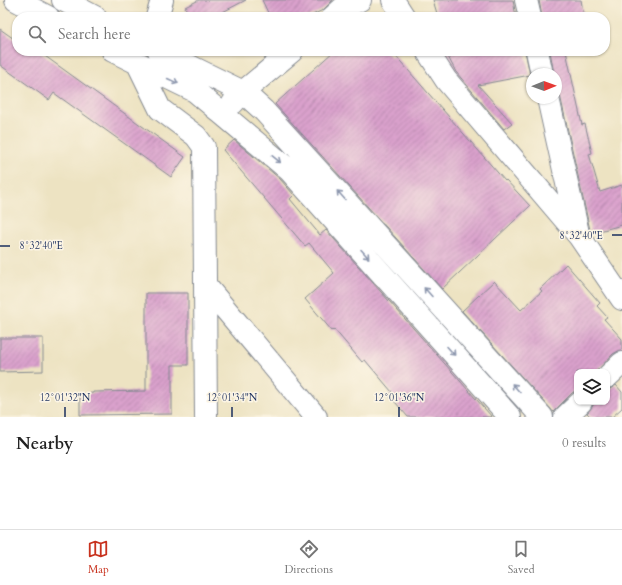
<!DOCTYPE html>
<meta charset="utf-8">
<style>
:root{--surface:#fff;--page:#f6f6f6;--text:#222;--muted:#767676;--line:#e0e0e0;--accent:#c8321e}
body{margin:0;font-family:Cardo,serif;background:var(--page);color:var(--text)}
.controls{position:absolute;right:12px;bottom:12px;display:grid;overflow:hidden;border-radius:8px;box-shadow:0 1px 3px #0004}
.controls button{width:36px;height:36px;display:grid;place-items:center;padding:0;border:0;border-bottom:1px solid var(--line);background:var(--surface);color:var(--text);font:20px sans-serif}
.compass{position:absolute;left:526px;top:68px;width:36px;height:36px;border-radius:50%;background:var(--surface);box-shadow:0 1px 3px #0004;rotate:89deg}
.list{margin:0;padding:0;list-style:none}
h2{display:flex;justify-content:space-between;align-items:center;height:52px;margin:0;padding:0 16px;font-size:17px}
h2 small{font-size:13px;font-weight:400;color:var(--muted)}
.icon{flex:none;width:22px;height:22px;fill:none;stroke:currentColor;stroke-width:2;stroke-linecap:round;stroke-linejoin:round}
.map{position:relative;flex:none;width:622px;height:417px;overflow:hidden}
.search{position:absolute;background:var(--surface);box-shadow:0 1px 3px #0004;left:12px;right:12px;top:12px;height:44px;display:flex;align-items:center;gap:10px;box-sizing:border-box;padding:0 14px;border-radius:16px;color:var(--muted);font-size:15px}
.sheet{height:112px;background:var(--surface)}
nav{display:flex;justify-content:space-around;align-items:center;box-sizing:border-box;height:56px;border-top:1px solid var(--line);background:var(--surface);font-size:11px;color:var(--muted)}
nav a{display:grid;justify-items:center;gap:2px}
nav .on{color:var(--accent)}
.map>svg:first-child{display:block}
.building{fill:url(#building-hatch)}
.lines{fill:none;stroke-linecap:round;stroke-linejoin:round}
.minor-casing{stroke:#848990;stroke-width:24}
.minor{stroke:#fff;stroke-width:22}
.oneway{stroke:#8d97ae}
.ticks{fill:none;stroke:#1b2f5e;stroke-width:1.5}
.ticks-label{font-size:10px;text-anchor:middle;fill:#1b2f5e;stroke:#fcf5e5;stroke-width:3;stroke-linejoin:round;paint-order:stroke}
</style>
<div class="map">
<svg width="622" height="417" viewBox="0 0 622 417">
<defs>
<pattern id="building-hatch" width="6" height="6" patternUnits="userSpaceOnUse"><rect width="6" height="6" fill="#daa1cc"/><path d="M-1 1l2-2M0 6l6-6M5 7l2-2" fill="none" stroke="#b084a9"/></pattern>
</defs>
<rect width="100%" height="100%" fill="#fcf5e5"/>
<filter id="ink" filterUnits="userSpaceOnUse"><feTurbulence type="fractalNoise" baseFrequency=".025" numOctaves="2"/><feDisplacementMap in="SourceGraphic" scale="8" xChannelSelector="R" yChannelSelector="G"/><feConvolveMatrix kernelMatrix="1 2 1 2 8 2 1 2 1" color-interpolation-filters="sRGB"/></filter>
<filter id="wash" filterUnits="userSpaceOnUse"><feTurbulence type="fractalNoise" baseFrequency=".012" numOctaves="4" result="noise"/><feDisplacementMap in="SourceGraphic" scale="16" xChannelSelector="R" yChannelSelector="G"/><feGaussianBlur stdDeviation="0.9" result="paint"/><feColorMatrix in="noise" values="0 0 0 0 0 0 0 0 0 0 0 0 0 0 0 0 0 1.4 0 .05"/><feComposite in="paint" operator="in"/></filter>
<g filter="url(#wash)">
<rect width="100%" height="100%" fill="#ede3c2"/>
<g id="blocks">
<!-- building -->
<path class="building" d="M199,0H246L213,17H190L185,7Z
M262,0H333L323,10L308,17H270Z
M433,0H513L516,17H438Z
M539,0H581L584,17H542Z
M0,29L17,41V51H38L185,157L171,177L54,93L49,100L0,65Z
M334,51H386L391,57L394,54L505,181L506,180L530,206L442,289L275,104Z
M445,51H525L530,75L478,85L512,123L504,129L456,72Z
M550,51H566L582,125L585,124L592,153L589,154L600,192L622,185V225L592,233L590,230L560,95L556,89V74H554Z
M234,140L280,179L294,195L290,199L320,235L326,230L492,417H408L389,395L392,392L365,360L362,362L334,329L332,331L305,299L334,273L309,243L305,246L223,150Z
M566,264L600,303L597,306L607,317L604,319L622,339V349L613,354L596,372H577V390L572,393L553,412L551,409L462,311L494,281L521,310L542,291L540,289Z
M146,293H188V365H172V414L80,415V394L93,393V392L146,391Z
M0,338H43V371L0,372Z
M616,385L622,392V408L612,417H591L587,413L593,406V402H607V389H610Z"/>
</g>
</g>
<g filter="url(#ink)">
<use href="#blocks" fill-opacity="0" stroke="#848990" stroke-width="1"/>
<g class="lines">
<defs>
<path id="minor" d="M16,0L48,17
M63,0L95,17
M393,0L404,17
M526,0L530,17
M157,17L162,0
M333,17L343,8L360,0
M113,51L195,91L289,170L510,417
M159,51L243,92L264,111L542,417
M427,51L446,80L579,236L622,299
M537,51L542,74
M138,64L160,109L196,136L204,147L206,417
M548,98L578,233
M233,103L243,92L292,51
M206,286L316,417
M607,377L622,363
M565,417L581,402"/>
</defs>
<!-- minor casing -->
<use href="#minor" class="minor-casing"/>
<!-- minor -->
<use href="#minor" class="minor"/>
</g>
<!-- one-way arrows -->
<defs><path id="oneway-shaft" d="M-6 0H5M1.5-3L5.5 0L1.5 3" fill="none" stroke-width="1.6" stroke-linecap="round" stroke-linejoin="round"/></defs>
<g class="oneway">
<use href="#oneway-shaft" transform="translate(173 81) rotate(25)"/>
<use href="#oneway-shaft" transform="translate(276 159) rotate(39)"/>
<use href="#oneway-shaft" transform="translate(341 195) rotate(-132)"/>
<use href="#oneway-shaft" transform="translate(365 254) rotate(48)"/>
<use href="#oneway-shaft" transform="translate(428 292) rotate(-132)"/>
<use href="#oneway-shaft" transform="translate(451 351) rotate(48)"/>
<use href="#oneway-shaft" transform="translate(516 388) rotate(-132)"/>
</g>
</g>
<!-- ticks -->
<path class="ticks" d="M612,235H622M0,246H10M65,407V417M232,407V417M399,407V417"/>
<g class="ticks-label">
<text x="581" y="239">8°32'40"E</text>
<text x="41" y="249">8°32'40"E</text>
<text x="65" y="401">12°01'32"N</text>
<text x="232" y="401">12°01'34"N</text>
<text x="399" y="401">12°01'36"N</text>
</g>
</svg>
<div class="controls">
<button><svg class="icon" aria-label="layers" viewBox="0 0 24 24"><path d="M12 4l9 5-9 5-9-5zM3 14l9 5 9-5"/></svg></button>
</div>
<svg class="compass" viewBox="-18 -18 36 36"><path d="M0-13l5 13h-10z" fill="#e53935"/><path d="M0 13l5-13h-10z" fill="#767676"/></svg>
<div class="search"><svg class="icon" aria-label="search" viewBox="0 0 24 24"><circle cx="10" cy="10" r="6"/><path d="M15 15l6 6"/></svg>Search here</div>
</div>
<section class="sheet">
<h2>Nearby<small>0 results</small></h2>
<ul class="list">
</ul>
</section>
<nav>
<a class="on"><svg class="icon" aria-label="map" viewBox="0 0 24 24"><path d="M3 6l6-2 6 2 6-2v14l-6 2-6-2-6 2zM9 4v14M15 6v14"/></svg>Map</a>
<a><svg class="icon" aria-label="directions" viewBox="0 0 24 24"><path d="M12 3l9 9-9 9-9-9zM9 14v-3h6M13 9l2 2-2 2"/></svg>Directions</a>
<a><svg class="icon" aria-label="saved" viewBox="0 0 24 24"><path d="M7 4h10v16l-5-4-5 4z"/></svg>Saved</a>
</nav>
